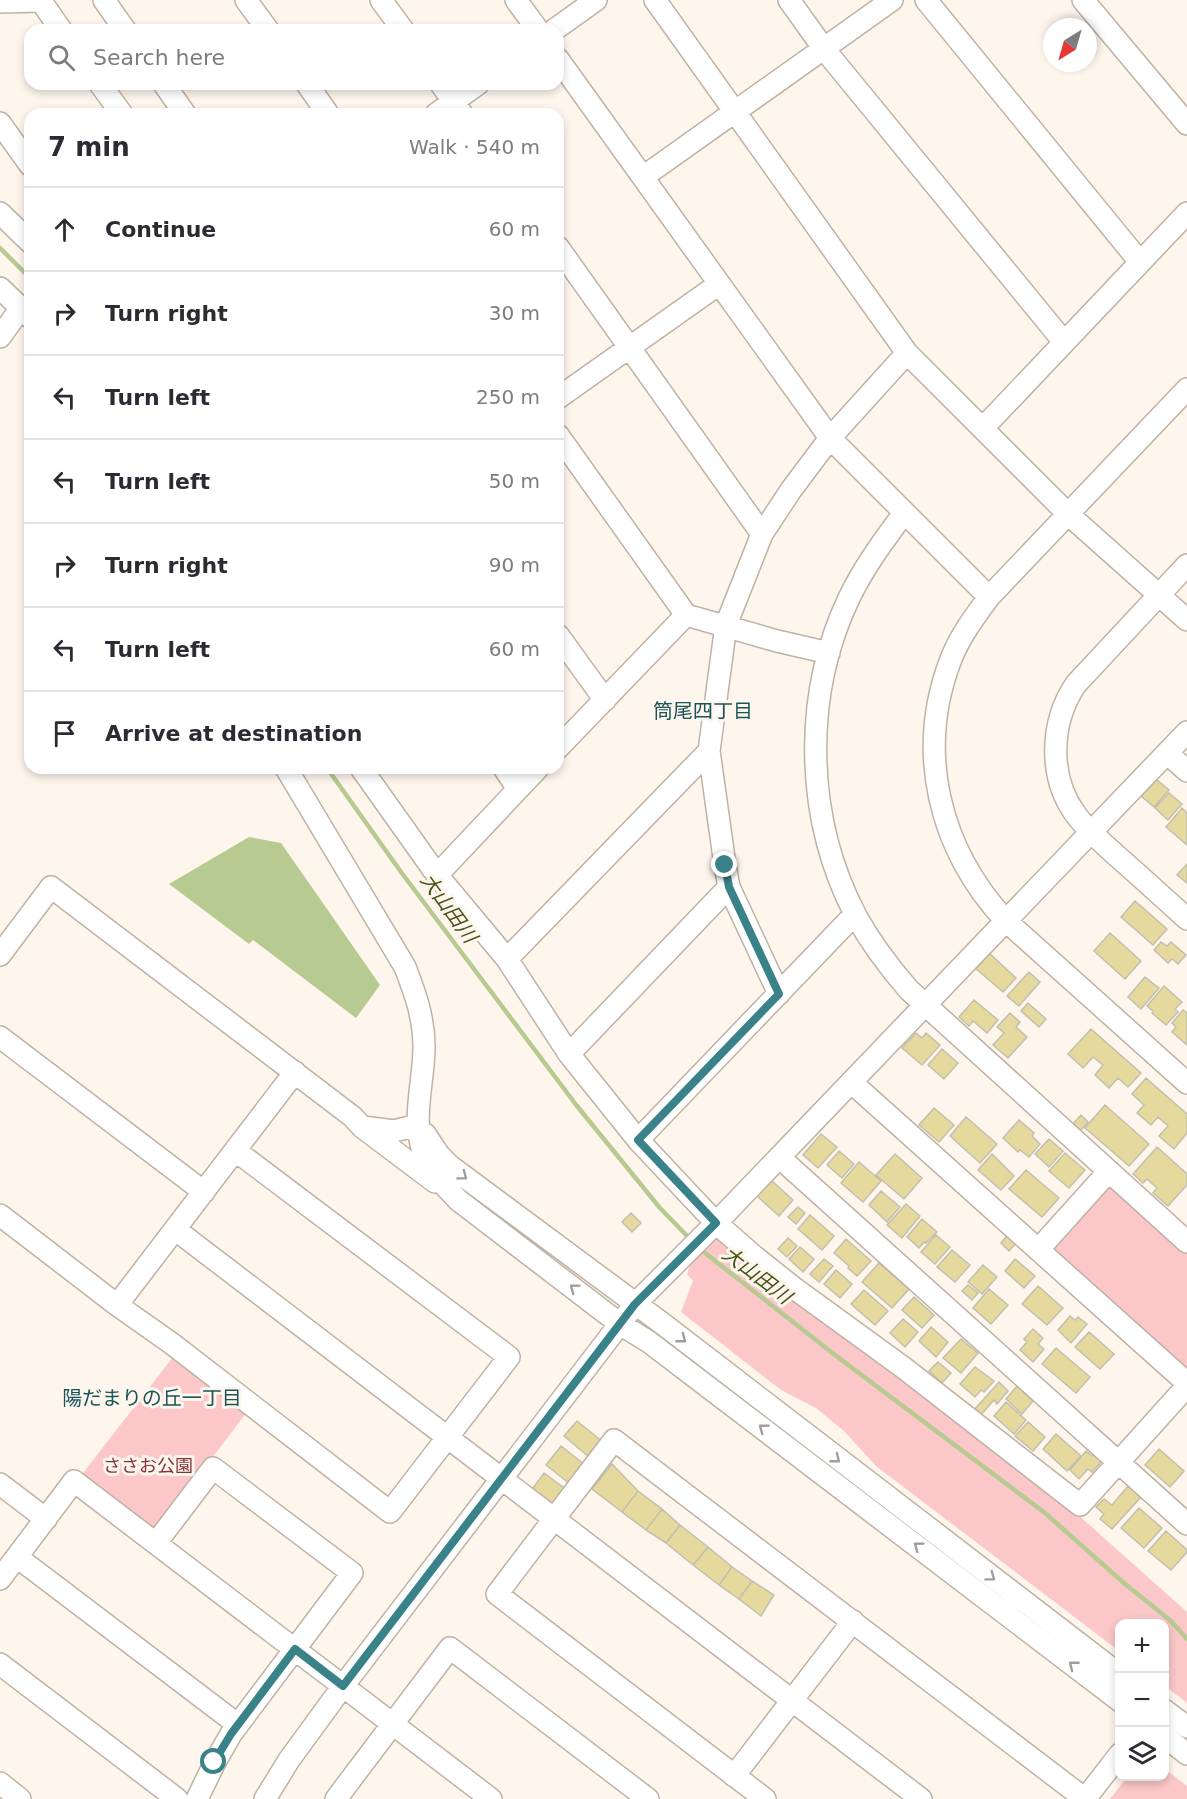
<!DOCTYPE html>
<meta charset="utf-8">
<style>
:root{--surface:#fff;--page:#f7f7f7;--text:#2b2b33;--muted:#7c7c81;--line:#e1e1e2}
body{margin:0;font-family:"DejaVu Sans","Noto Sans JP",sans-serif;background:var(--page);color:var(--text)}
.controls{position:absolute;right:18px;bottom:18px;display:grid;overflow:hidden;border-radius:12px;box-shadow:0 3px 9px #0003}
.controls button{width:54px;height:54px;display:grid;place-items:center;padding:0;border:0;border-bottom:2px solid var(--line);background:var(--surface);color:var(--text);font:30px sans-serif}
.compass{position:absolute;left:1043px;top:18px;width:54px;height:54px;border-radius:50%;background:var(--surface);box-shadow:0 3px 9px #0003;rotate:217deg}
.stop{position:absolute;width:18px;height:18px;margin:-14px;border:4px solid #3a8289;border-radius:50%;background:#fff}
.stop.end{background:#3a8289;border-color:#fff;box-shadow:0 2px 6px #0008}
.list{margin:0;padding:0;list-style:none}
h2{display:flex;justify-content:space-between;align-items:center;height:78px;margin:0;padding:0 24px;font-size:26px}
h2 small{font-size:20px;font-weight:400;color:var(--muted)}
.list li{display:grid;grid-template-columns:39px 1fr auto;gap:18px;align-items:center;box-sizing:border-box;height:84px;padding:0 24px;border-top:2px solid var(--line)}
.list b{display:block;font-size:22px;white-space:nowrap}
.list em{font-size:20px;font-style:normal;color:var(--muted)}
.icon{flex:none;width:33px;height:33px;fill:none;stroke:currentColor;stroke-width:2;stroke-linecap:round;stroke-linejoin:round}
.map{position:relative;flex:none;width:1187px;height:1799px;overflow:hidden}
.search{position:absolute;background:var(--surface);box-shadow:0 3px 9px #0003;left:24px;top:24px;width:540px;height:66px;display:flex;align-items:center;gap:15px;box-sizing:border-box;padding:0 21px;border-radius:18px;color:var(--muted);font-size:22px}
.panel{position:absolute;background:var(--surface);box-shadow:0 3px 9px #0003;left:24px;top:108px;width:540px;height:666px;border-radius:18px}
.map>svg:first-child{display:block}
.green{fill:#fbc7c8}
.water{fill:#b6ca92}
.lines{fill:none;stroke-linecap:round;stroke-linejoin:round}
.stream{stroke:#b6ca92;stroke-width:4.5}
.building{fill:#e6d99d;stroke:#c3bfae;stroke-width:1.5}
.minor-casing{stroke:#beb2a4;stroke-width:24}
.minor{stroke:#fff;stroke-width:21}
.oneway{stroke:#a09e9c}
.route{stroke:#3a8289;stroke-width:8}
.labels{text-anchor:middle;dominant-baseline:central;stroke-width:6;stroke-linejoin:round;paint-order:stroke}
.park-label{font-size:18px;fill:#823339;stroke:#fef6ed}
.neighbourhood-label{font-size:20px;fill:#185459;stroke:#fef6ed}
.water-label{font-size:20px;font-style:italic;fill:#415316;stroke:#fef6ed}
</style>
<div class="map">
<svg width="1187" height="1799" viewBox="0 0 1187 1799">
<rect width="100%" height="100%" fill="#fef6ed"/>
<!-- green -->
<path class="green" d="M1112,1185L1187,1253V1370L1053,1252L1051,1245L1103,1187Z
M719,1235L1057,1496L1187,1612V1703L1165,1686L1164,1624H1120L1119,1651L876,1466L844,1431L816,1408L781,1390L681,1312L693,1281L687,1274L691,1263Z
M173,1357L247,1412L157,1530L151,1532L80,1477Z
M1165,1769L1187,1786V1799H1110L1127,1777L1164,1776Z"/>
<!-- water -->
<path class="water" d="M249,837L281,843L380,985L356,1018L253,940L249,944L169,884Z"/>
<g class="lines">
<!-- stream -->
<path class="stream" d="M0,248L30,278
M327,768L401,872L577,1106L660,1208L692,1241
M700,1249L835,1355L1045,1513L1125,1584L1171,1621L1187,1639"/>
</g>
<!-- building -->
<path class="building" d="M1156,779L1169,790L1154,807L1141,796Z
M1169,793L1182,804L1168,820L1155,808Z
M1182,808L1187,813V845L1166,827Z
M1187,864V883L1177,875Z
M1135,901L1167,929L1153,945L1121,917Z
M1110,933L1141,961L1125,979L1094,951Z
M1161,942L1167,946L1171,942L1186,955L1178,964L1172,959L1168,963L1154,950Z
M988,952L1016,978L1003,992L974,967Z
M1029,972L1040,982L1019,1006L1007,996Z
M1145,977L1159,988L1141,1009L1128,997Z
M1164,986L1182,1002L1175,1009L1178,1012L1166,1025L1152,1013L1153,1011L1147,1006Z
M974,1000L998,1020L987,1033L973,1021L969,1026L959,1017Z
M1028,1003L1046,1019L1039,1027L1021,1011Z
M1183,1010L1187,1013V1045L1172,1032L1176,1027L1172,1023Z
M1010,1013L1020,1022L1016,1027L1027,1037L1008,1058L993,1045L1004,1033L997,1027Z
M1091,1029L1141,1073L1128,1087L1118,1078L1109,1088L1095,1075L1103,1065L1093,1057L1083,1068L1068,1054Z
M916,1033L922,1038L926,1033L940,1045L922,1065L902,1048Z
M942,1049L958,1063L944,1079L928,1065Z
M1146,1078L1187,1114V1133L1174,1149L1159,1136L1168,1126L1158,1117L1151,1125L1137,1113L1144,1105L1132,1094Z
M1105,1105L1149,1144L1129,1166L1085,1128Z
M934,1108L954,1125L939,1142L919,1125Z
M1081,1115L1088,1122L1080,1131L1072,1125Z
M966,1117L997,1144L980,1163L950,1136Z
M1019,1120L1034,1133L1032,1136L1040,1144L1029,1157L1020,1150L1018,1152L1003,1138Z
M821,1134L837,1147L818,1168L803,1155Z
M1049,1139L1063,1151L1049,1167L1035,1154Z
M1157,1147L1187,1174V1185L1168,1206L1153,1193L1157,1188L1147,1179L1143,1183L1133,1174Z
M839,1151L854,1164L842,1178L827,1165Z
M1065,1153L1085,1170L1069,1188L1049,1171Z
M895,1154L922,1178L904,1199L876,1175Z
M992,1154L1014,1176L1001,1190L978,1170Z
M859,1162L881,1181L863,1202L841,1183Z
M1026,1170L1059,1198L1042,1217L1009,1189Z
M771,1180L793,1200L779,1216L757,1196Z
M881,1191L900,1207L887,1222L869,1205Z
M906,1204L920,1216L902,1238L887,1225Z
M798,1207L805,1213L796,1224L788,1217Z
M631,1213L641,1223L632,1232L622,1222Z
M810,1215L834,1236L822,1250L798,1229Z
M922,1219L937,1232L926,1243L924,1242L919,1248L907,1237Z
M936,1235L950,1247L935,1264L921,1252Z
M1007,1236L1016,1243L1009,1251L1001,1243Z
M788,1238L797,1246L787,1257L778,1249Z
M846,1239L871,1261L857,1276L848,1268L849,1266L834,1253Z
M800,1247L814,1259L803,1272L789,1259Z
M952,1250L970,1265L955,1282L937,1267Z
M824,1259L833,1266L819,1282L810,1274Z
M1015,1259L1035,1276L1024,1288L1005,1271Z
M879,1263L909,1289L892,1308L862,1282Z
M983,1265L997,1277L982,1294L968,1282Z
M836,1270L852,1284L840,1298L824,1284Z
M968,1285L978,1293L972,1300L962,1291Z
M1038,1286L1063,1308L1047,1325L1022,1304Z
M989,1289L1008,1305L991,1324L973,1308Z
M864,1290L888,1311L875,1325L851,1304Z
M914,1297L934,1315L922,1328L902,1310Z
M1070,1316L1075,1320L1078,1317L1087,1324L1071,1343L1058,1330Z
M903,1319L918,1332L905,1347L890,1333Z
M931,1327L948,1342L936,1357L919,1341Z
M1033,1329L1043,1338L1038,1344L1044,1349L1033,1362L1020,1350L1027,1342L1024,1339Z
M1089,1332L1114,1354L1100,1369L1075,1347Z
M961,1339L978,1353L961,1373L943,1358Z
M1056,1348L1090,1377L1076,1393L1042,1364Z
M938,1362L951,1373L942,1383L929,1371Z
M975,1367L994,1381L984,1392L981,1390L975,1397L960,1384Z
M999,1382L1008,1391L997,1404L994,1400L980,1416L974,1410Z
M1017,1386L1033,1401L1022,1414L1006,1399Z
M1006,1402L1026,1420L1014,1434L994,1416Z
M577,1421L603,1442L590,1458L564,1436Z
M1028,1422L1045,1437L1033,1451L1015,1436Z
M1056,1434L1081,1456L1067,1471L1043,1449Z
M561,1446L585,1465L570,1484L546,1465Z
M1159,1449L1184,1471L1170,1487L1145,1465Z
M1086,1451L1092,1456L1095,1453L1103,1460L1092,1472L1088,1469L1079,1479L1070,1470Z
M612,1464L638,1491L622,1512L592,1489Z
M544,1473L568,1491L554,1510L530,1492Z
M1128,1486L1141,1497L1112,1529L1100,1519L1104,1514L1096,1507L1104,1499L1112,1505Z
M638,1491L662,1509L646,1530L622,1512Z
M1139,1508L1162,1528L1144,1548L1121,1528Z
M662,1509L680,1525L666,1543L646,1530Z
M680,1525L708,1547L693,1565L666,1543Z
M1166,1531L1187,1550V1552L1171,1570L1148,1551Z
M708,1547L732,1567L719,1585L693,1565Z
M732,1567L752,1581L739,1599L719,1585Z
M752,1581L774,1595L761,1616L739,1599Z"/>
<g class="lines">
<defs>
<path id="minor" d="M104,0L125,30
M246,0L268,30
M381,0L403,30
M516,0L538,30
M655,0L907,353L1068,514L1187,620
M789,0L824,49L1064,342
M926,0L1140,262
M1083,0L1187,124
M0,2L41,1L61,30
M554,30L596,0
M558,59L830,438L989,597
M100,84L122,114
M164,84L185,114
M307,84L328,114
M441,84L462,114
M436,114L478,84
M0,123L30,165
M643,177L892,0
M0,213L30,242
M558,247L762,534
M0,288L30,317
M0,337L21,308
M1187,389L989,597C975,616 960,636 951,659C915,752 939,849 1006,921L1187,1083
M558,398L719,284
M983,428L1187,213
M558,435L686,615
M904,513C884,540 864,567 849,598C802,697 805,819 856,916C871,943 889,967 909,990L1187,1242
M1187,565L1076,684C1050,722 1048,777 1076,815C1088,831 1104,844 1118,857C1141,877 1164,898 1187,919
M558,635L605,700
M558,748L686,615L777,641L829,653
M1167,753L1187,771
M286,768L405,967C415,993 424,1017 424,1047C424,1086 408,1127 429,1165C436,1178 448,1189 458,1200L620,1324L649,1342L1120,1701
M361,768L437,875L507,959L569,1054L638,1140L716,1223L755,1257L794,1288L904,1368L1080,1505L1187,1386
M504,768L518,789
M437,875L538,768
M0,955L51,887L353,1117L362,1127L435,1182
M507,959L709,751
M779,994L729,887L725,865L709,751L726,625L762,534L791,490L830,438L907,353
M0,1037L204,1192
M569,1054L729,887
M851,1082L1187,1383
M363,1127L394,1131L418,1125
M425,1134L439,1155L450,1166L663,1324L1120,1675
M638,1140L855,914
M779,1157L1187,1524
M0,1215L117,1305L171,1343L390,1512L509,1357L236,1151
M176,1230L921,1799
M1038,1250L1109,1171
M117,1305L295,1072
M0,1484L46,1519
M156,1543L213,1468L352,1573L231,1734L215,1762L197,1799
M17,1557L237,1724
M0,1579L74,1481L491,1799
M0,1664L177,1799
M1164,1710L1187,1727
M1164,1736L1187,1754
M734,1776L853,1621
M0,1783L20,1799
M265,1799L289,1760L343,1686L635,1304L716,1223L1187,732
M336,1799L450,1648L648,1799
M765,1799L497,1594L614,1440L1085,1799L1120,1754"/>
</defs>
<!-- minor casing -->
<use href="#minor" class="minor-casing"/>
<!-- minor -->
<use href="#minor" class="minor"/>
</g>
<!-- one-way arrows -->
<defs><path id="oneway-chevron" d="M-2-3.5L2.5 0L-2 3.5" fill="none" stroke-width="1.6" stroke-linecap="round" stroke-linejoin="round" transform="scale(1.5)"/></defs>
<g class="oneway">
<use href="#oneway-chevron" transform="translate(463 1176) rotate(37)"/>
<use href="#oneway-chevron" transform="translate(574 1288) rotate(-143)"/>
<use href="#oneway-chevron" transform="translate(682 1339) rotate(38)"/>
<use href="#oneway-chevron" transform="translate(763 1428) rotate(-143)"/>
<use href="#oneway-chevron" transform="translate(836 1459) rotate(38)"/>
<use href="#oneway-chevron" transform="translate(918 1546) rotate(-143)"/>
<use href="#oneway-chevron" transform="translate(991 1577) rotate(37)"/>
<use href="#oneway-chevron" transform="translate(1073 1665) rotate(-142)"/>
</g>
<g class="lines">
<!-- route -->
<path class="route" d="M214,1762L231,1734L295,1649L343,1686L635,1304L716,1223L638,1140L779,994L729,887L725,865"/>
</g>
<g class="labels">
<!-- park labels -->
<g class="park-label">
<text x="148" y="1465">ささお公園</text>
</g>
<!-- neighbourhood labels -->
<g class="neighbourhood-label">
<text x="703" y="711">筒尾四丁目</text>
<text x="152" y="1398">陽だまりの丘一丁目</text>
</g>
<!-- water labels -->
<g class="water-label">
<text transform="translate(449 908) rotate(54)">大山田川</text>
<text transform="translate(757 1275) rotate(37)">大山田川</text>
</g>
</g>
</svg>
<div class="controls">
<button>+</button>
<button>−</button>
<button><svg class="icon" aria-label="layers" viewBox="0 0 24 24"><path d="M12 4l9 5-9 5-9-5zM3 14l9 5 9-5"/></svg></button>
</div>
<svg class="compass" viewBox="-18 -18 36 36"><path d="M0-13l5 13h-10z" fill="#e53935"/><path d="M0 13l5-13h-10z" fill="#7c7c81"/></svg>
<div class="stop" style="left:214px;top:1762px"></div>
<div class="stop end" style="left:725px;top:865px"></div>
<div class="search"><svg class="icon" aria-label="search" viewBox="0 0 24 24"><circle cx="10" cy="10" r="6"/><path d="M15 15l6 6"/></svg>Search here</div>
<section class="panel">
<h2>7 min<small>Walk · 540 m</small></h2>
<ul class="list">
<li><svg class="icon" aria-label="ahead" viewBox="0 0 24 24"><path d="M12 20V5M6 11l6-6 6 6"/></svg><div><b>Continue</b></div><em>60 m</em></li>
<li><svg class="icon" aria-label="right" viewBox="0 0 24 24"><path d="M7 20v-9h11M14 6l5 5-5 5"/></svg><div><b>Turn right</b></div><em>30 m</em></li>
<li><svg class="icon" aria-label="left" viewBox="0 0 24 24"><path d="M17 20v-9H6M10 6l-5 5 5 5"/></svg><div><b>Turn left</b></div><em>250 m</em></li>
<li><svg class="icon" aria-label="left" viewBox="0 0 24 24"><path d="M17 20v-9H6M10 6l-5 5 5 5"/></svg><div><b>Turn left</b></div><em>50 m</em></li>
<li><svg class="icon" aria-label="right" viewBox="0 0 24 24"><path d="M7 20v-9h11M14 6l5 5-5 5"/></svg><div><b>Turn right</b></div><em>90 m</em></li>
<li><svg class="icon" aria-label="left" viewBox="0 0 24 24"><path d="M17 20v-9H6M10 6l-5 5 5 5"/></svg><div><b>Turn left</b></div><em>60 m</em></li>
<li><svg class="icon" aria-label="arrive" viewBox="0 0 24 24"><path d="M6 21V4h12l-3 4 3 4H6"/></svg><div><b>Arrive at destination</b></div></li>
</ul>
</section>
</div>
